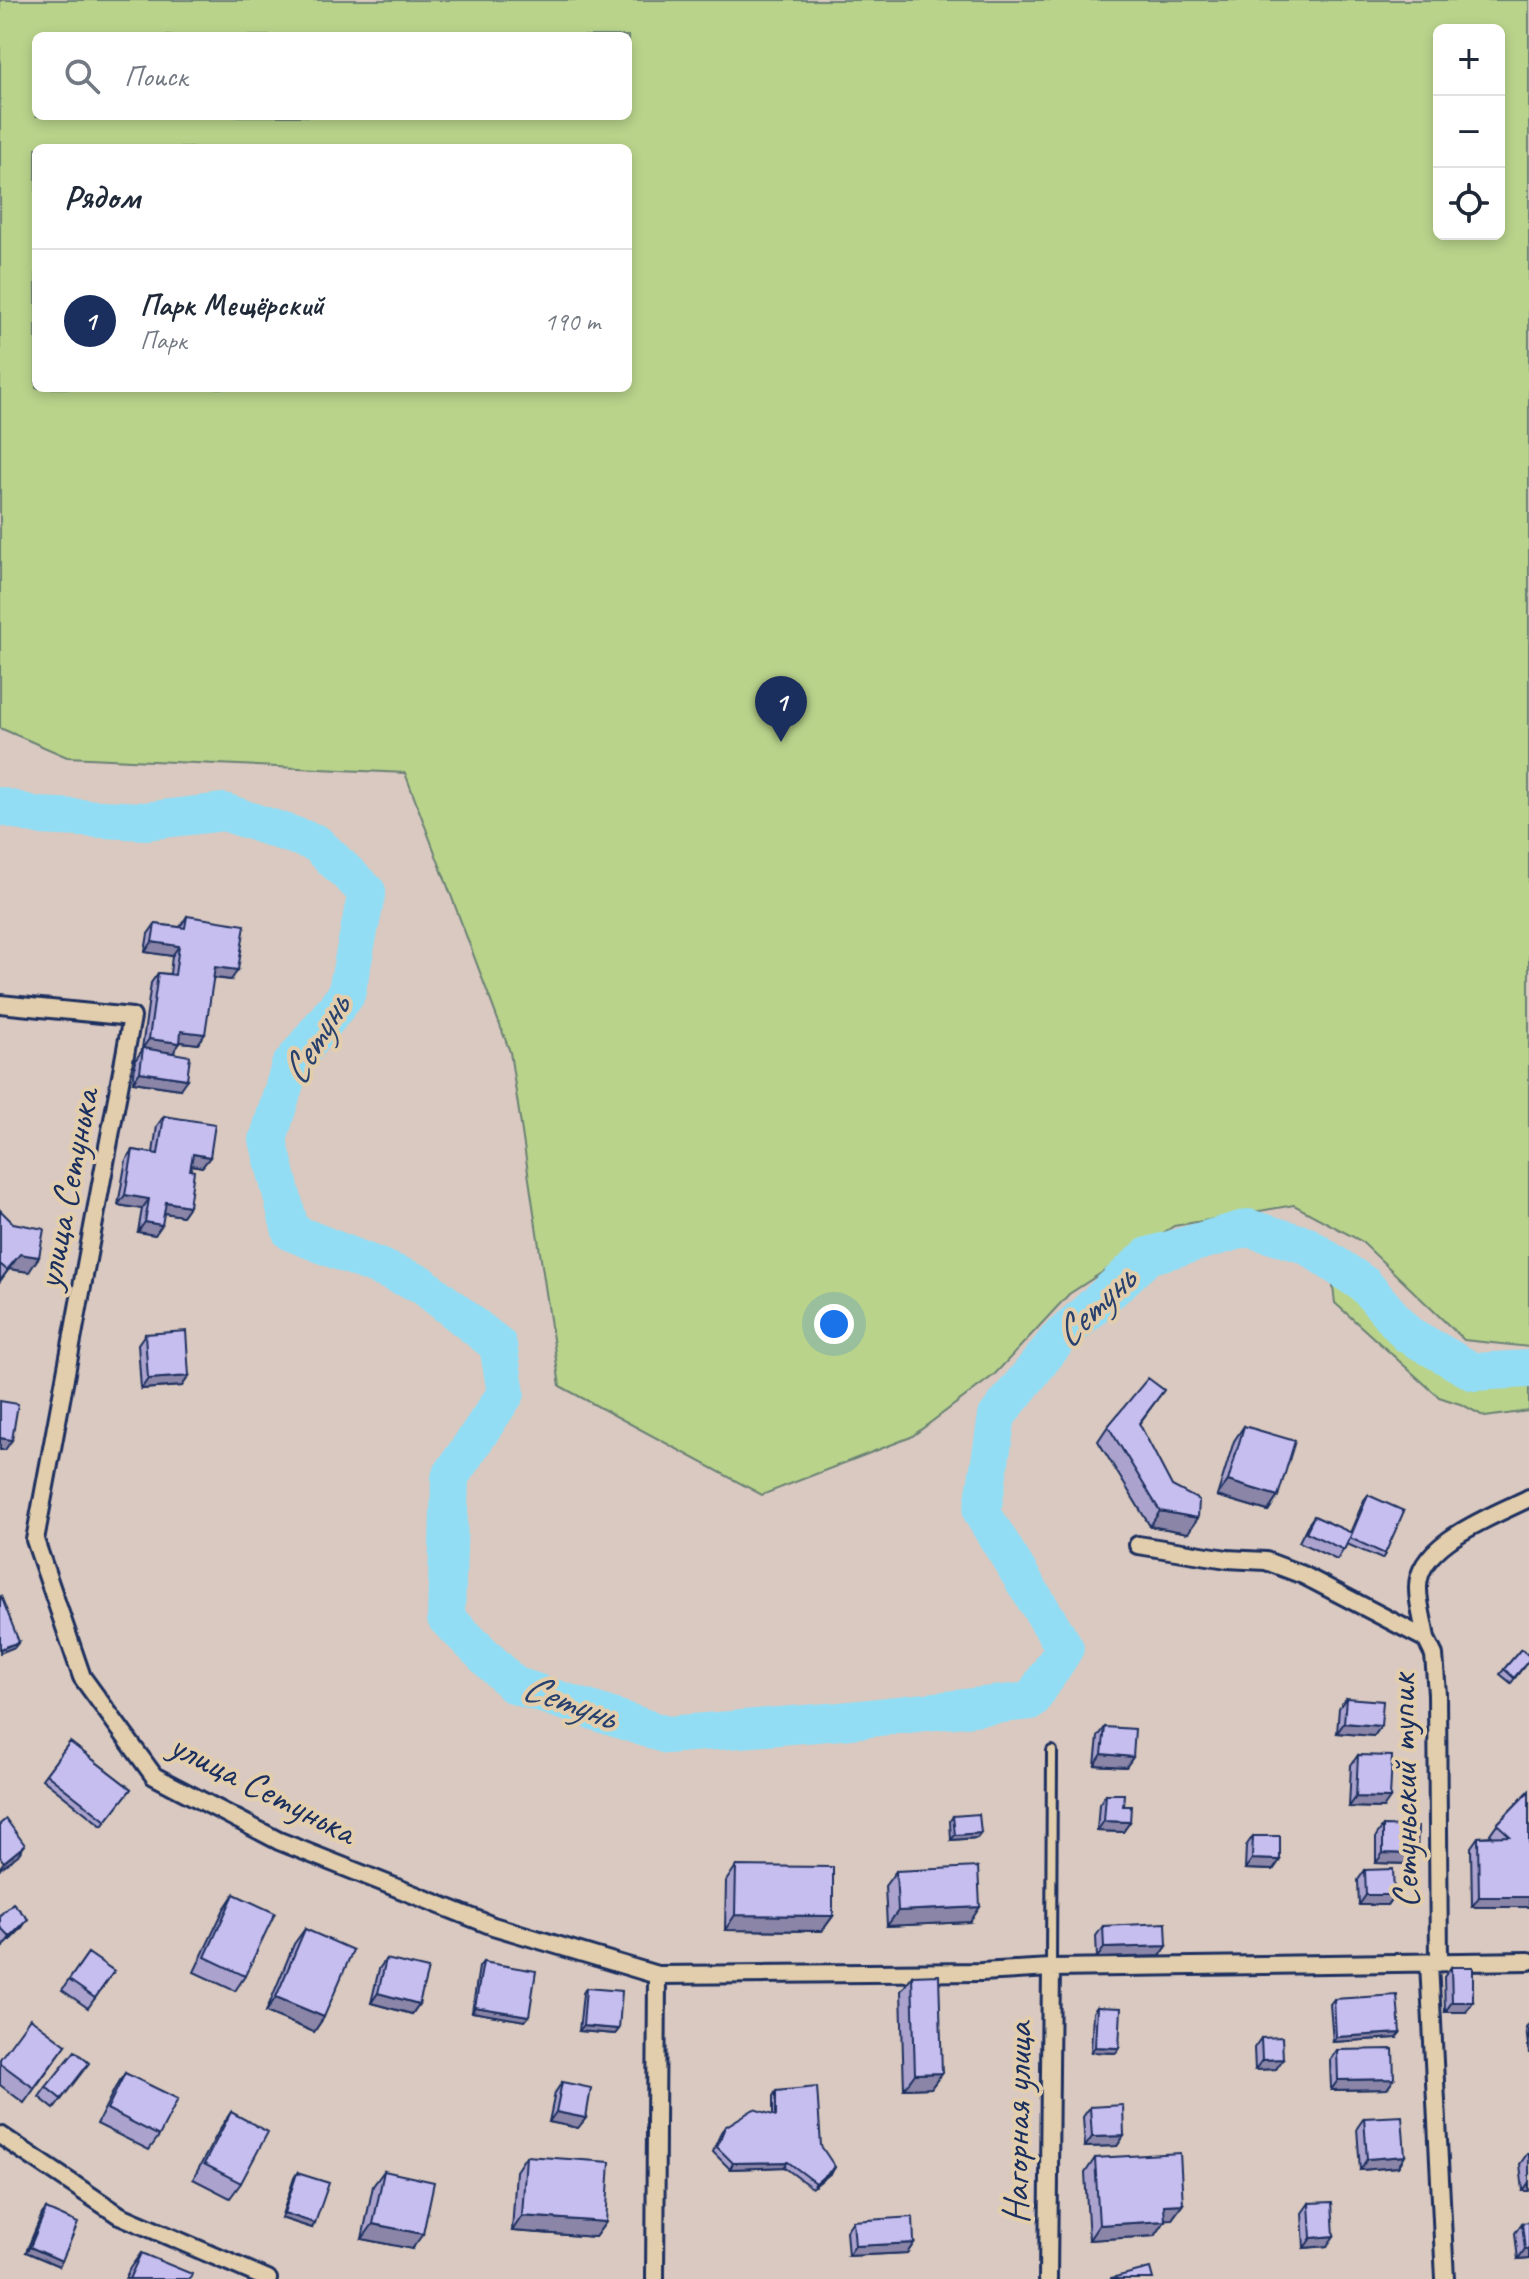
<!DOCTYPE html>
<html lang="ru">
<meta charset="utf-8">
<style>
:root{--surface:#fff;--page:#f2f2f3;--text:#1f2937;--muted:#747a83;--line:#e0e1e3;--accent:#1b2f5e}
body{margin:0;font-family:Caveat,sans-serif;background:var(--page);color:var(--text)}
.controls{position:absolute;right:24px;top:24px;display:grid;overflow:hidden;border-radius:12px;box-shadow:0 4px 12px #0003}
.controls button{width:72px;height:72px;display:grid;place-items:center;padding:0;border:0;border-bottom:2px solid var(--line);background:var(--surface);color:var(--text);font:40px sans-serif}
.you{position:absolute;left:834px;top:1324px;width:28px;height:28px;margin:-20px;border:6px solid #fff;border-radius:50%;background:#1a73e8;box-shadow:0 0 0 12px #1a73e833}
.badge{display:grid;place-items:center;width:52px;height:52px;border-radius:50%;background:var(--accent);color:#fff;font-size:26px;font-weight:700}
.pin{position:absolute;translate:-50% -66px;filter:drop-shadow(0 2px 4px #0008)}
.pin::after{content:'';position:absolute;top:42px;width:28px;height:24px;background:inherit;clip-path:polygon(0 0,100% 0,50% 100%)}
.list{margin:0;padding:0;list-style:none}
h2{display:flex;justify-content:space-between;align-items:center;height:104px;margin:0;padding:0 32px;font-size:34px}
h2 small{font-size:26px;font-weight:400;color:var(--muted)}
.list li{display:grid;grid-template-columns:52px 1fr auto;gap:24px;align-items:center;box-sizing:border-box;height:144px;padding:0 32px;border-top:2px solid var(--line)}
.list b{display:block;font-size:30px;white-space:nowrap}
.list p{margin:0;font-size:26px;white-space:nowrap;color:var(--muted)}
.list em{font-size:26px;font-style:normal;color:var(--muted)}
.icon{flex:none;width:44px;height:44px;fill:none;stroke:currentColor;stroke-width:2;stroke-linecap:round;stroke-linejoin:round}
.map{position:relative;flex:none;width:1529px;height:2279px;overflow:hidden}
.search{position:absolute;background:var(--surface);box-shadow:0 4px 12px #0003;left:32px;top:32px;width:600px;height:88px;display:flex;align-items:center;gap:20px;box-sizing:border-box;padding:0 28px;border-radius:12px;color:var(--muted);font-size:30px}
.panel{position:absolute;background:var(--surface);box-shadow:0 4px 12px #0003;left:32px;top:144px;width:600px;height:248px;border-radius:12px}
.map>svg:first-child{display:block}
.green{fill:#b9d38b;stroke:#6a8174;stroke-width:2;fill-rule:evenodd}
.lines{fill:none;stroke-linecap:round;stroke-linejoin:round}
.river{stroke:#93ddf4;stroke-width:38}
.service-casing{stroke:#1b2f5e;stroke-width:14}
.minor-casing{stroke:#1b2f5e;stroke-width:22}
.service{stroke:#e2ceac;stroke-width:8}
.minor{stroke:#e2ceac;stroke-width:16}
.wall{fill:#aba3ce;stroke:#1b2f5e;stroke-width:2}
.shaded-wall{fill:#8b85a8;stroke:#1b2f5e;stroke-width:2}
.building{fill:#c7bef0;stroke:#1b2f5e;stroke-width:2}
.labels{text-anchor:middle;dominant-baseline:central;stroke-width:8;stroke-linejoin:round;paint-order:stroke}
.street-label{font-size:38px;fill:#1b2f5e;stroke:#e2ceac}
.water-label{font-size:40px;font-style:italic;fill:#27406d;stroke:#e2ceac}
</style>
<div class="map">
<svg width="1529" height="2279" viewBox="0 0 1529 2279">
<rect width="100%" height="100%" fill="#dac9c0"/>
<filter id="ink" filterUnits="userSpaceOnUse"><feTurbulence type="fractalNoise" baseFrequency=".0125" numOctaves="2"/><feDisplacementMap in="SourceGraphic" scale="16" xChannelSelector="R" yChannelSelector="G"/><feConvolveMatrix kernelMatrix="1 2 1 2 8 2 1 2 1" color-interpolation-filters="sRGB"/></filter>
<g filter="url(#ink)">
<!-- green -->
<path class="green" d="M0,0H1529V1347L1464,1340L1361,1241L1294,1205L1174,1226L1069,1294L994,1375L911,1437L762,1495L560,1386L510,1052L405,773L67,757L0,728ZM1439,30H1499V234H1439ZM36,36H628V116H36ZM36,148H628V388H36Z
M1332,1279C1376,1305 1422,1362 1467,1377C1485,1383 1510,1380 1529,1380V1411L1485,1417L1463,1405L1439,1397L1335,1303Z"/>
<g class="lines">
<!-- river -->
<path class="river" d="M0,806L38,816L145,821L224,812L316,843L367,892L346,995L290,1066L268,1140L291,1232L421,1284L498,1345L506,1393L450,1477L446,1618L514,1685L667,1735L841,1721L1031,1701L1065,1648L982,1513L997,1416L1057,1340L1148,1256L1248,1228L1306,1245L1365,1285L1407,1334L1474,1372L1529,1369"/>
<defs>
<path id="service" d="M1051,1968L1052,1751"/>
<path id="minor" d="M0,1004L132,1017L35,1540L82,1677L154,1776L279,1841L493,1926L657,1975L981,1972L1051,1968L1529,1961
M1138,1545L1227,1559L1266,1561L1303,1575L1426,1639L1434,1655L1437,1694L1439,1963
M1426,1639C1424,1623 1418,1605 1418,1589C1416,1543 1494,1516 1529,1498
M1429,1963L1445,2279
M0,2135L119,2215L268,2279
M655,2279L657,1975
M1048,2279L1051,1968"/>
</defs>
<!-- service casing -->
<use href="#service" class="service-casing"/>
<!-- minor casing -->
<use href="#minor" class="minor-casing"/>
<!-- service -->
<use href="#service" class="service"/>
<!-- minor -->
<use href="#minor" class="minor"/>
</g>
<!-- wall -->
<path class="wall" d="M187,916L231,980L213,978L198,1044L180,1042L173,1053L180,1089L133,1082L136,1059L143,1049H142L151,983L158,973L170,974L172,956L145,952L148,934L155,924L180,927Z
M164,1116L210,1157L202,1167L191,1165L189,1206L182,1216L164,1213L155,1235L138,1232L142,1209L118,1205L126,1160L133,1150L153,1153L157,1126Z
M0,1210L29,1272L9,1269L0,1281Z
M145,1334L189,1376L182,1386L141,1389L138,1344Z
M1164,1390L1139,1424L1188,1533L1150,1526L1098,1441L1108,1426Z
M1244,1426L1278,1496L1268,1511L1217,1496L1234,1441Z
M1368,1495L1385,1554L1382,1559L1347,1544L1337,1560L1299,1542L1307,1526L1314,1516L1350,1533L1364,1500Z
M1521,1649L1529,1660L1511,1683L1500,1674Z
M1346,1698L1381,1726L1374,1736L1337,1733L1339,1708Z
M1105,1727L1133,1757L1126,1767L1095,1765L1098,1737Z
M70,1742L131,1789L102,1826L42,1779Z
M1358,1755L1383,1808L1349,1807L1351,1765Z
M1529,1791V1907H1472L1471,1847L1478,1837L1492,1836L1490,1834L1497,1824Z
M1106,1794L1123,1806L1130,1822L1123,1832L1097,1831L1099,1804Z
M953,1816L981,1833L977,1838L951,1840L950,1821Z
M1383,1826L1417,1854L1410,1864L1376,1863V1836Z
M1253,1836L1280,1860L1273,1870L1245,1869L1246,1846Z
M736,1866L833,1916L822,1931L725,1930L726,1881Z
M1365,1870L1394,1895L1387,1905H1359L1358,1880Z
M896,1871L970,1922L887,1926L885,1886Z
M234,1894L245,1976L235,1991L194,1972L224,1909Z
M0,1915L21,1929L3,1947L0,1944Z
M1103,1926L1167,1946L1160,1956L1097,1958L1096,1936Z
M305,1929L324,2017L314,2032L266,2012L294,1944Z
M88,1953L114,1971L88,2008L62,1990Z
M386,1959L419,2004L412,2014L371,2003L379,1969Z
M483,1962L529,2016L525,2021L472,2012L479,1967Z
M1451,1967L1466,2012H1445L1444,1977Z
M912,1976L942,2073L931,2088L904,2089L901,1991Z
M586,1988L619,2029L615,2034L579,2031L583,1993Z
M1334,1999L1396,2038L1333,2042L1330,2004Z
M1097,2007L1116,2053L1091,2052L1093,2012Z
M1529,2024V2054L1526,2028Z
M1261,2038L1283,2059L1276,2069L1255,2070L1254,2048Z
M66,2045L24,2103L0,2085V2059Z
M1337,2050L1394,2079L1387,2089L1331,2090L1330,2060Z
M89,2063L54,2109L39,2097L46,2087Z
M125,2073L159,2136L149,2150L97,2124L115,2088Z
M562,2082L586,2118L578,2128L549,2122L555,2093Z
M776,2091L835,2167L832,2172L812,2188L784,2167L730,2169L713,2152L721,2132L725,2127L773,2115V2096Z
M1090,2107L1124,2136L1117,2146L1085,2147L1083,2117Z
M231,2112L241,2183L230,2198L193,2179L221,2127Z
M1364,2118L1405,2156L1398,2167L1360,2170L1357,2128Z
M1527,2154H1529V2191H1523L1520,2164Z
M526,2156L606,2222L595,2237L512,2231L516,2171Z
M1095,2158L1183,2204L1172,2219H1165V2221L1155,2236L1089,2240L1085,2173Z
M384,2171L412,2249L362,2239L373,2186Z
M297,2173L312,2228L281,2218L294,2178Z
M1309,2203L1327,2246L1304,2248L1302,2213Z
M46,2209L59,2266L26,2252L42,2214Z
M853,2221L914,2243L907,2253L848,2256L846,2231Z
M1522,2223L1529,2259L1518,2260L1515,2233Z
M141,2253L190,2279H125L130,2268Z"/>
<!-- shaded-wall -->
<path class="shaded-wall" d="M152,942L179,946L172,956L145,952Z
M215,967L238,970L231,980L208,977Z
M181,1031L205,1034L198,1044L174,1041Z
M149,1039L180,1043L173,1053L142,1049Z
M140,1072L187,1079L180,1089L133,1082Z
M193,1154L210,1157L202,1167L186,1164Z
M125,1195L149,1199L142,1209L118,1205Z
M166,1202L189,1206L182,1216L159,1212Z
M145,1222L162,1225L155,1235L138,1232Z
M20,1254L39,1257L29,1272L9,1269L0,1281Z
M189,1376L182,1386L141,1389L148,1379Z
M0,1438L12,1440L5,1450H0Z
M1228,1481L1278,1496L1268,1511L1217,1496Z
M1160,1511L1198,1518L1188,1533L1150,1526Z
M19,1642L15,1647L0,1653V1649Z
M1344,1723L1381,1726L1374,1736L1337,1733Z
M1102,1754L1133,1757L1126,1767L1095,1765Z
M1356,1797L1390,1798L1383,1808L1349,1807Z
M1104,1821L1130,1822L1123,1832L1097,1831Z
M981,1833L977,1838L951,1840L955,1835Z
M25,1845L18,1855L0,1869V1867L4,1862Z
M1383,1853L1417,1854L1410,1864L1376,1863Z
M1252,1859L1280,1860L1273,1870L1245,1869Z
M1366,1895H1394L1387,1905H1359Z
M1479,1897H1529V1907H1472Z
M980,1907L970,1922L887,1926L898,1911Z
M735,1915L833,1916L822,1931L725,1930Z
M28,1919L21,1929L3,1947L10,1937Z
M1167,1946L1160,1956L1097,1958L1104,1948Z
M378,1993L419,2004L412,2014L371,2003Z
M276,1997L324,2017L314,2032L266,2012Z
M1452,2002H1473L1466,2012H1445Z
M475,2007L529,2016L525,2021L472,2012Z
M583,2026L619,2029L615,2034L579,2031Z
M1400,2033L1396,2038L1333,2042L1336,2037Z
M1095,2047L1119,2048L1116,2053L1091,2052Z
M1283,2059L1276,2069L1255,2070L1262,2060Z
M942,2073L931,2088L904,2089L915,2074Z
M1394,2079L1387,2089L1331,2090L1338,2080Z
M556,2112L586,2118L578,2128L549,2122Z
M1124,2136L1117,2146L1085,2147L1092,2137Z
M1405,2156L1398,2167L1360,2170L1367,2159Z
M788,2162L784,2167L730,2169L733,2163Z
M835,2167L832,2172L812,2188L816,2183Z
M1529,2182V2191H1523Z
M1183,2204L1172,2219L1154,2220L1164,2205Z
M284,2213L315,2223L312,2228L281,2218Z
M522,2216L606,2222L595,2237L512,2231Z
M1165,2221L1155,2236L1089,2240L1099,2225Z
M373,2224L423,2234L412,2249L362,2239Z
M1334,2236L1327,2246L1304,2248L1311,2238Z
M914,2243L907,2253L848,2256L855,2246Z
M30,2247L62,2261L59,2266L26,2252Z
M1529,2249V2259L1518,2260L1525,2250Z"/>
<!-- building -->
<path class="building" d="M187,916L245,925L238,970L215,967L205,1034L181,1031L180,1043L149,1039L158,973L175,975L179,946L152,942L155,924L185,928Z
M143,1048L190,1056L187,1079L140,1072Z
M164,1116L215,1124L210,1157L193,1154L190,1170L194,1171L189,1206L166,1202L162,1225L145,1222L149,1199L125,1195L133,1150L158,1154Z
M0,1210L13,1223L44,1229L39,1257L20,1254L7,1270L0,1264Z
M186,1331L189,1376L148,1379L145,1334Z
M1148,1378L1164,1390L1139,1423L1172,1486L1199,1500L1198,1518L1160,1511L1108,1426Z
M0,1401L18,1404L12,1440L0,1438Z
M1244,1426L1295,1441L1278,1496L1228,1481Z
M1368,1495L1404,1511L1385,1554L1350,1538Z
M1314,1516L1352,1533L1344,1550L1306,1532Z
M1,1596L19,1642L0,1649V1597Z
M1521,1649L1529,1656V1660L1514,1678L1504,1669Z
M1346,1698L1383,1701L1381,1726L1344,1723Z
M1105,1727L1135,1729L1133,1757L1102,1754Z
M70,1742L131,1789L106,1821L46,1774Z
M1358,1755L1392,1756L1390,1798L1356,1797Z
M1529,1791V1897H1479L1478,1837L1510,1836L1497,1824Z
M1106,1794H1124L1123,1806H1131L1130,1822L1104,1821Z
M979,1814L981,1833L955,1835L953,1816Z
M6,1819L25,1845L4,1862L0,1857V1824Z
M1383,1826L1418,1827L1417,1854L1383,1853Z
M1253,1836H1280V1860L1252,1859Z
M736,1866L833,1867V1916L735,1915Z
M978,1867L980,1907L898,1911L896,1871Z
M1393,1869L1394,1895H1366L1365,1870Z
M234,1894L275,1913L245,1976L205,1957Z
M13,1903L28,1919L10,1937L0,1927V1915Z
M1166,1923L1167,1946L1104,1948L1103,1926Z
M305,1929L353,1950L324,2017L276,1997Z
M88,1953L114,1971L95,1998L69,1980Z
M386,1959L428,1969L419,2004L378,1993Z
M483,1962L536,1971L529,2016L475,2007Z
M1451,1967H1473V2002H1452Z
M939,1975L942,2073L915,2074L912,1976Z
M586,1988L622,1991L619,2029L583,2026Z
M1397,1995L1400,2033L1336,2037L1334,1999Z
M1097,2007L1121,2008L1119,2048L1095,2047Z
M30,2018L66,2045L34,2088L0,2063V2059Z
M1282,2037L1283,2059L1262,2060L1261,2038Z
M1393,2049L1394,2079L1338,2080L1337,2050Z
M75,2051L89,2063L61,2099L46,2087Z
M125,2073L178,2099L159,2136L107,2109Z
M562,2082L591,2088L586,2118L556,2112Z
M817,2087L821,2146L835,2167L816,2183L788,2162L733,2163L717,2147L725,2127L754,2109L776,2116V2091Z
M1123,2105L1124,2136L1092,2137L1090,2107Z
M231,2112L268,2132L241,2183L204,2164Z
M1402,2116L1405,2156L1367,2159L1364,2118Z
M1180,2153L1183,2204L1164,2205L1165,2221L1099,2225L1095,2158Z
M526,2156L610,2162L606,2222L522,2216Z
M384,2171L434,2182L423,2234L373,2224Z
M297,2173L329,2183L315,2223L284,2213Z
M1332,2202L1334,2236L1311,2238L1309,2203Z
M46,2209L78,2223L62,2261L30,2247Z
M913,2217L914,2243L855,2246L853,2221Z
M1529,2222V2249L1525,2250L1522,2223Z
M141,2253L192,2274L190,2279H129Z
M1150,2268L1153,2279H1111V2278Z"/>
</g>
<g class="labels">
<!-- street labels -->
<g class="street-label">
<text transform="translate(67 1189) rotate(-79)">улица Сетунька</text>
<text transform="translate(263 1788) rotate(27)">улица Сетунька</text>
<text transform="translate(1404 1791) rotate(-91)">Сетуньский тупик</text>
<text transform="translate(1017 2123) rotate(-89)">Нагорная улица</text>
</g>
<!-- water labels -->
<g class="water-label">
<text transform="translate(315 1040) rotate(-59)">Сетунь</text>
<text transform="translate(1094 1307) rotate(-44)">Сетунь</text>
<text transform="translate(569 1701) rotate(20)">Сетунь</text>
</g>
</g>
</svg>
<div class="controls">
<button>+</button>
<button>−</button>
<button><svg class="icon" aria-label="locate" viewBox="0 0 24 24"><circle cx="12" cy="12" r="6"/><path d="M12 2v4M12 18v4M2 12h4M18 12h4"/></svg></button>
</div>
<div class="you"></div>
<div class="pin badge" style="left:781px;top:742px">1</div>
<div class="search"><svg class="icon" aria-label="search" viewBox="0 0 24 24"><circle cx="10" cy="10" r="6"/><path d="M15 15l6 6"/></svg>Поиск</div>
<section class="panel">
<h2>Рядом<small></small></h2>
<ul class="list">
<li><span class="badge">1</span><div><b>Парк Мещёрский</b><p>Парк</p></div><em>190 m</em></li>
</ul>
</section>
</div>
